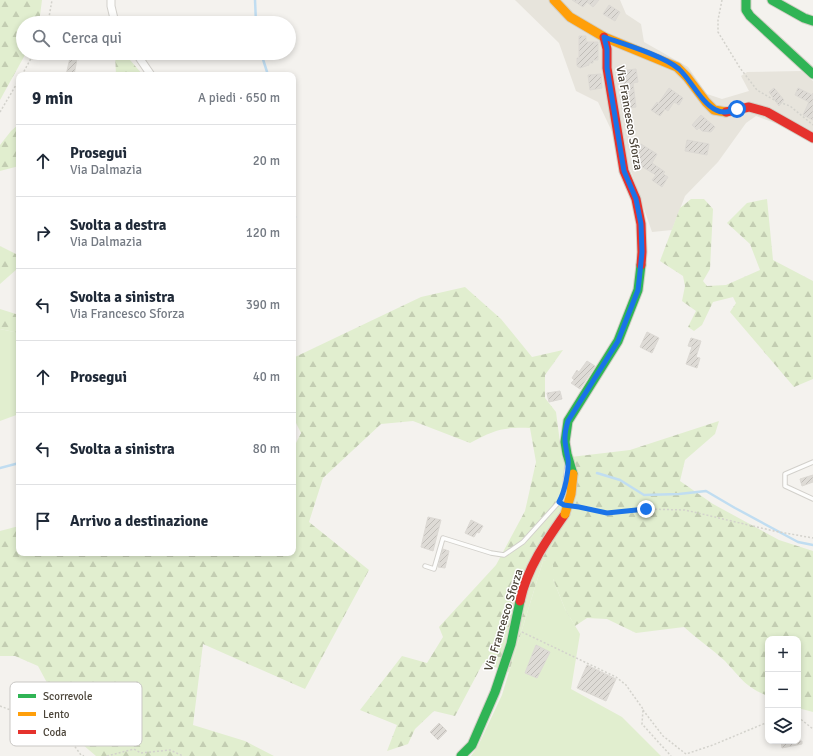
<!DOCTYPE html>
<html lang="it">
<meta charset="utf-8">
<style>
:root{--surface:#fff;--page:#f2f2f3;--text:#1f2937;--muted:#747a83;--line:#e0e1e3}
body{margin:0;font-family:Signika,sans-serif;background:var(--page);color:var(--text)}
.controls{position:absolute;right:12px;bottom:12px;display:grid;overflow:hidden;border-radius:8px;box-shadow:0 2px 6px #0003}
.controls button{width:36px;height:36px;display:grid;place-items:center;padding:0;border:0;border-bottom:1px solid var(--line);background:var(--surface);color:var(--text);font:20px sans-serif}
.stop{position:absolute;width:12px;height:12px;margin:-9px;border:3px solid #1a73e8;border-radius:50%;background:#fff}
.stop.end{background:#1a73e8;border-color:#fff;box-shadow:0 1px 4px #0008}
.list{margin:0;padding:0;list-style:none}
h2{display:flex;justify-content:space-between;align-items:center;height:52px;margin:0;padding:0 16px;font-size:17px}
h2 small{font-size:13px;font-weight:400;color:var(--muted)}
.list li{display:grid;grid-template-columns:26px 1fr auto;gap:12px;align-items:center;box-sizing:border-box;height:72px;padding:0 16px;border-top:1px solid var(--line)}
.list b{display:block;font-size:15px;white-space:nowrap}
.list p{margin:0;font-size:13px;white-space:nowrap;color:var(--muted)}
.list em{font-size:13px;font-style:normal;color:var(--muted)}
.icon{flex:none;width:22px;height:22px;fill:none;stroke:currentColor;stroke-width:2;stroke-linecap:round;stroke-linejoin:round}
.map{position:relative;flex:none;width:813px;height:756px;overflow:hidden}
.search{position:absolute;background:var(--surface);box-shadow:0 2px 6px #0003;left:16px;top:16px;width:280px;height:44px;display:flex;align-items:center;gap:10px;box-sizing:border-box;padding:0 14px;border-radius:22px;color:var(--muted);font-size:15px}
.panel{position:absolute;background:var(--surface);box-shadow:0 2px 6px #0003;left:16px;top:72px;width:280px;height:484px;border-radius:8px}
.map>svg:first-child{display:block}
.residential{fill:#e7e4dc}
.green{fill:#e1eecf}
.forest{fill:url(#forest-firs)}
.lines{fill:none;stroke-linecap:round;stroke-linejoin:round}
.stream{stroke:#c0ddf1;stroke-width:2.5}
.building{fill:url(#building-hatch);stroke:#dcd9d4}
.lane-casing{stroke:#d2d0cb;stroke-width:5.5}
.street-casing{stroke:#d2d0cb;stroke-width:9}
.fast-casing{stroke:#d3cfc5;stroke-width:11}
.slow-casing{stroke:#d3cfc5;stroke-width:11}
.jam-casing{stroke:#d3cfc5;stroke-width:11}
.path{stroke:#d3d2cc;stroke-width:1.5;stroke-dasharray:2 2;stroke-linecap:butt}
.lane{stroke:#fdfdfc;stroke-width:3.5}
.street{stroke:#fdfdfc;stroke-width:7}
.fast{stroke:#30b455;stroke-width:9}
.slow{stroke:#ff9f0a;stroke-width:9}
.jam{stroke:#e5322d;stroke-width:9}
.slow-bridge-casing{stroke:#d3cfc5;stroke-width:11;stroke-linecap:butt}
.slow-bridge{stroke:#ff9f0a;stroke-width:9}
.route{stroke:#1a73e8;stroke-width:5}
.labels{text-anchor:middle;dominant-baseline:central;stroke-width:3;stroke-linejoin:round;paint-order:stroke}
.street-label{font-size:12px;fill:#4b4439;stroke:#fff}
.key{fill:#fff;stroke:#c9c7c4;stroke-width:1}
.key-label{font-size:11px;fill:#4b4439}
</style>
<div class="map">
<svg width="813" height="756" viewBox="0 0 813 756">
<defs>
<pattern id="forest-firs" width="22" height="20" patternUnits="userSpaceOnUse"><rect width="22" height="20" fill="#e1eecf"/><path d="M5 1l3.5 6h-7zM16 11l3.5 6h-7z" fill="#c3cdb2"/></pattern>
<pattern id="building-hatch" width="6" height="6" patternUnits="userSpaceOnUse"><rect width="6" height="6" fill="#dedbd6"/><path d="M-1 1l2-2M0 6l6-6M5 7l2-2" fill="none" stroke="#c0bdb8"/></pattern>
</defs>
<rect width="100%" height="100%" fill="#f4f2ee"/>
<!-- residential -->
<path class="residential" d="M515,0H620L626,14L641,24L644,42L688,67L707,94L722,99L749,91L741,76L747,72L801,71L813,81V137L756,116L746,123L718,162L685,196L672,230L652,232L632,174L598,102L576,91L559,43Z"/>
<!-- green -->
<path class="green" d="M0,329L19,333V414L0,421Z
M553,558V579L565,609L580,634L571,689L622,717L661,756H471L478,746L502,695L543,561Z"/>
<!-- forest -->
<path class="forest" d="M0,0H42L39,23H23V53H26L0,100Z
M115,53L130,60L143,75H116Z
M19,124V166L0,171V145L11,131Z
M691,199H704L713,209L710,269L703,281L707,286L726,285L760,270L750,244L727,223L747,203L767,199L773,260L813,281V379L794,387L730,312L736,303L733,297L713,302L702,325L694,331L688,327L696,311L682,301L685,286L683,276L660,261L680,208Z
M0,246L16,254L17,269L0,284Z
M465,287L501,319L532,357L563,350L545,375V398L556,412L562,458L630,450L719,421L715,434L685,460L680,481L713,504L779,540L813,551V712L798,708V639H768V696C745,687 741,678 725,661C712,649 697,639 684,627L636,633L607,619L587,618L575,626L565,609L553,579V559L543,561L509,672L483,663L455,716L434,711L415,729L408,744L387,751L397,725L360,710L402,656L427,663L443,637L439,627L496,565L525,511L536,462L530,428C502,427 495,430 470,443L413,421L381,424L323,478L309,522L369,570L305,689L203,644L193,725L245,741L274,756H96L75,738L60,707L38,666L15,656H0V531L19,526V553H293V449L301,433L293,417V358L421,297Z
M0,309L19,315V333L0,329Z"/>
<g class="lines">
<!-- stream -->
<path class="stream" d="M255,0L256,23
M261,53L268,75
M293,215L295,217L293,220
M0,468L19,463
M597,473L620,480L644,495L679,494L706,491L735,508L798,542L813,545"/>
</g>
<!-- building -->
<path class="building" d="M572,0H599L593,7L587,2L583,7Z
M609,5L620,12L615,21L603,14Z
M579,36H586V42H598V60H593V63H589V65L580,68L577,66V58H579Z
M61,53H81L79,60L77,59L74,75H66L70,58L61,56Z
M636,69L638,82L633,83L636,107L622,109L620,95L622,94L619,71Z
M601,74L602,88L590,90L588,75Z
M669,88L683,98L679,105L674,102L668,111L665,109L660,116L651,110L657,102L658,104Z
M774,88L784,100L779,106L769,92Z
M798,88L812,95L813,93V120L803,115L809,102L795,95Z
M701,115L715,127L711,132L702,131L699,128L697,130L692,125Z
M687,140L709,144L707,155L685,151Z
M641,144L657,154L652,163L665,172L663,174L668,177L662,187L652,180L656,175L631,160Z
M647,332L659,338L652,353L640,347Z
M691,338L701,341L696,357L700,358L697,368L686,364L692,347L688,346Z
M587,361L595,366L580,389L571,383L574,380L572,378L577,370L579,372Z
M560,391L562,399L549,402L547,393Z
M813,475V482L802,486L800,479Z
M428,517L441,520L433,551L421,547Z
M471,520L483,526L479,533L477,532L474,537L465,533Z
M443,549L449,551L445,568L438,567Z
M536,645L550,652L537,678L525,673Z
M587,665L616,679L606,701L577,688Z
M439,723L447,731L438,740L430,732Z
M781,741H802V744L782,748Z"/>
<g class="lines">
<defs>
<path id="lane" d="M813,462L785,474V486L813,499
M425,566L434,569L443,538L491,553L504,555L523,542L559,502L564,493L567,466"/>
<path id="street" d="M111,0V6L115,23
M136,53L151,75"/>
<path id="fast" d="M746,0V10L750,16L813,74
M772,0L804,18L813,21
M573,474L567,454L565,442L568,421L618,341L638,290L641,265
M461,756L472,745L495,692L511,644L520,601"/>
<path id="slow" d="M554,0L570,17L604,37L677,67L687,77L706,102L714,110L726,112"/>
<path id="jam" d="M604,37L607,49V68L624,171L636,199L641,224L642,252L641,265
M726,112L749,107L767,112L813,138
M520,601C527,568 546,541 565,514"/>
</defs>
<!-- lane casing -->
<use href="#lane" class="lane-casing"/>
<!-- street casing -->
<use href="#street" class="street-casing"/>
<!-- fast casing -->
<use href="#fast" class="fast-casing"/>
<!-- slow casing -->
<use href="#slow" class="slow-casing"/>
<!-- jam casing -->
<use href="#jam" class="jam-casing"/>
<!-- path -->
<path class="path" d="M722,0L718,20V32L740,68L757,90L776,101L790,106L813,125
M48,23L52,0
M22,75L34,53
M0,112L19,80
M576,506L607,513L646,509L685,510L774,531L813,538
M522,632L616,677L626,685L643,709L642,724L671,756
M0,706L63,730L81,755L84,756
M643,710L663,736L686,754L713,745L768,722
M798,717L813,729
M107,756L134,749L141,753L170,750L183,756"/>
<!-- lane -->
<use href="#lane" class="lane"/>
<!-- street -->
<use href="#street" class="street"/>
<!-- fast -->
<use href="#fast" class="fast"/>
<!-- slow -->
<use href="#slow" class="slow"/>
<!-- jam -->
<use href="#jam" class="jam"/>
<defs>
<path id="slow-bridge" d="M565,514L571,494L573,474"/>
</defs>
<!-- slow-bridge casing -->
<use href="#slow-bridge" class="slow-bridge-casing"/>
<!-- slow-bridge -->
<use href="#slow-bridge" class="slow-bridge"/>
</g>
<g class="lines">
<!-- route -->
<path class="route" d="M646,509L607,513L579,507L564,505L559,502C565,491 569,471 568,459C565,443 563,437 568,421L618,341L638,290L640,272L642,252L641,224L636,199L624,171L607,68V49L604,37C624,44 664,56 679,69C691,80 702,104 716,110C723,114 730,111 737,109"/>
</g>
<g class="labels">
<!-- street labels -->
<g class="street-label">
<text transform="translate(629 118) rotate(80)">Via Francesco Sforza</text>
<text transform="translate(504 620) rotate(-73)">Via Francesco Sforza</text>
</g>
</g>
<!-- legend -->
<rect x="10" y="682" width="132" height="64" rx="6" class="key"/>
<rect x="18" y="694" width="18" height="4" fill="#30b455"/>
<rect x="18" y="712" width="18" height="4" fill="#ff9f0a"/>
<rect x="18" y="730" width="18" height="4" fill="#e5322d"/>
<g class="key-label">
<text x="43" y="700">Scorrevole</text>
<text x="43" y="718">Lento</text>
<text x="43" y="736">Coda</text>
</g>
</svg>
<div class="controls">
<button>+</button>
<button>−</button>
<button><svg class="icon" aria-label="layers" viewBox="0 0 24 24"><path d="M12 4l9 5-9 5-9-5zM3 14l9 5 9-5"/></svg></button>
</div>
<div class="stop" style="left:737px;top:109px"></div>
<div class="stop end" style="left:646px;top:509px"></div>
<div class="search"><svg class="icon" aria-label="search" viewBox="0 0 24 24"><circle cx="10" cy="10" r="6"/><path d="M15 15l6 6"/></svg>Cerca qui</div>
<section class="panel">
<h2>9 min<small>A piedi · 650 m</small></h2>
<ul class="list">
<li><svg class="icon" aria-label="ahead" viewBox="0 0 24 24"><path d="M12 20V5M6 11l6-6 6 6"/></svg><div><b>Prosegui</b><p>Via Dalmazia</p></div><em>20 m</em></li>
<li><svg class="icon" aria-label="right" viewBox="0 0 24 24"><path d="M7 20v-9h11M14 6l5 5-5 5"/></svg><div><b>Svolta a destra</b><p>Via Dalmazia</p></div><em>120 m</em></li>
<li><svg class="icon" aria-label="left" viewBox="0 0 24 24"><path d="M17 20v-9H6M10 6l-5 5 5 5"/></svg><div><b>Svolta a sinistra</b><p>Via Francesco Sforza</p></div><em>390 m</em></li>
<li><svg class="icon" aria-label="ahead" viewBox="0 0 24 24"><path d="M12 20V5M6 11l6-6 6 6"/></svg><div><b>Prosegui</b></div><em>40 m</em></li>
<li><svg class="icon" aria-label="left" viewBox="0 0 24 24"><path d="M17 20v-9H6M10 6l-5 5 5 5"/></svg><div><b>Svolta a sinistra</b></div><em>80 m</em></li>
<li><svg class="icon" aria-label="arrive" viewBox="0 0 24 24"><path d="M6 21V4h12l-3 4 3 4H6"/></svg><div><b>Arrivo a destinazione</b></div></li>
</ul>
</section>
</div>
